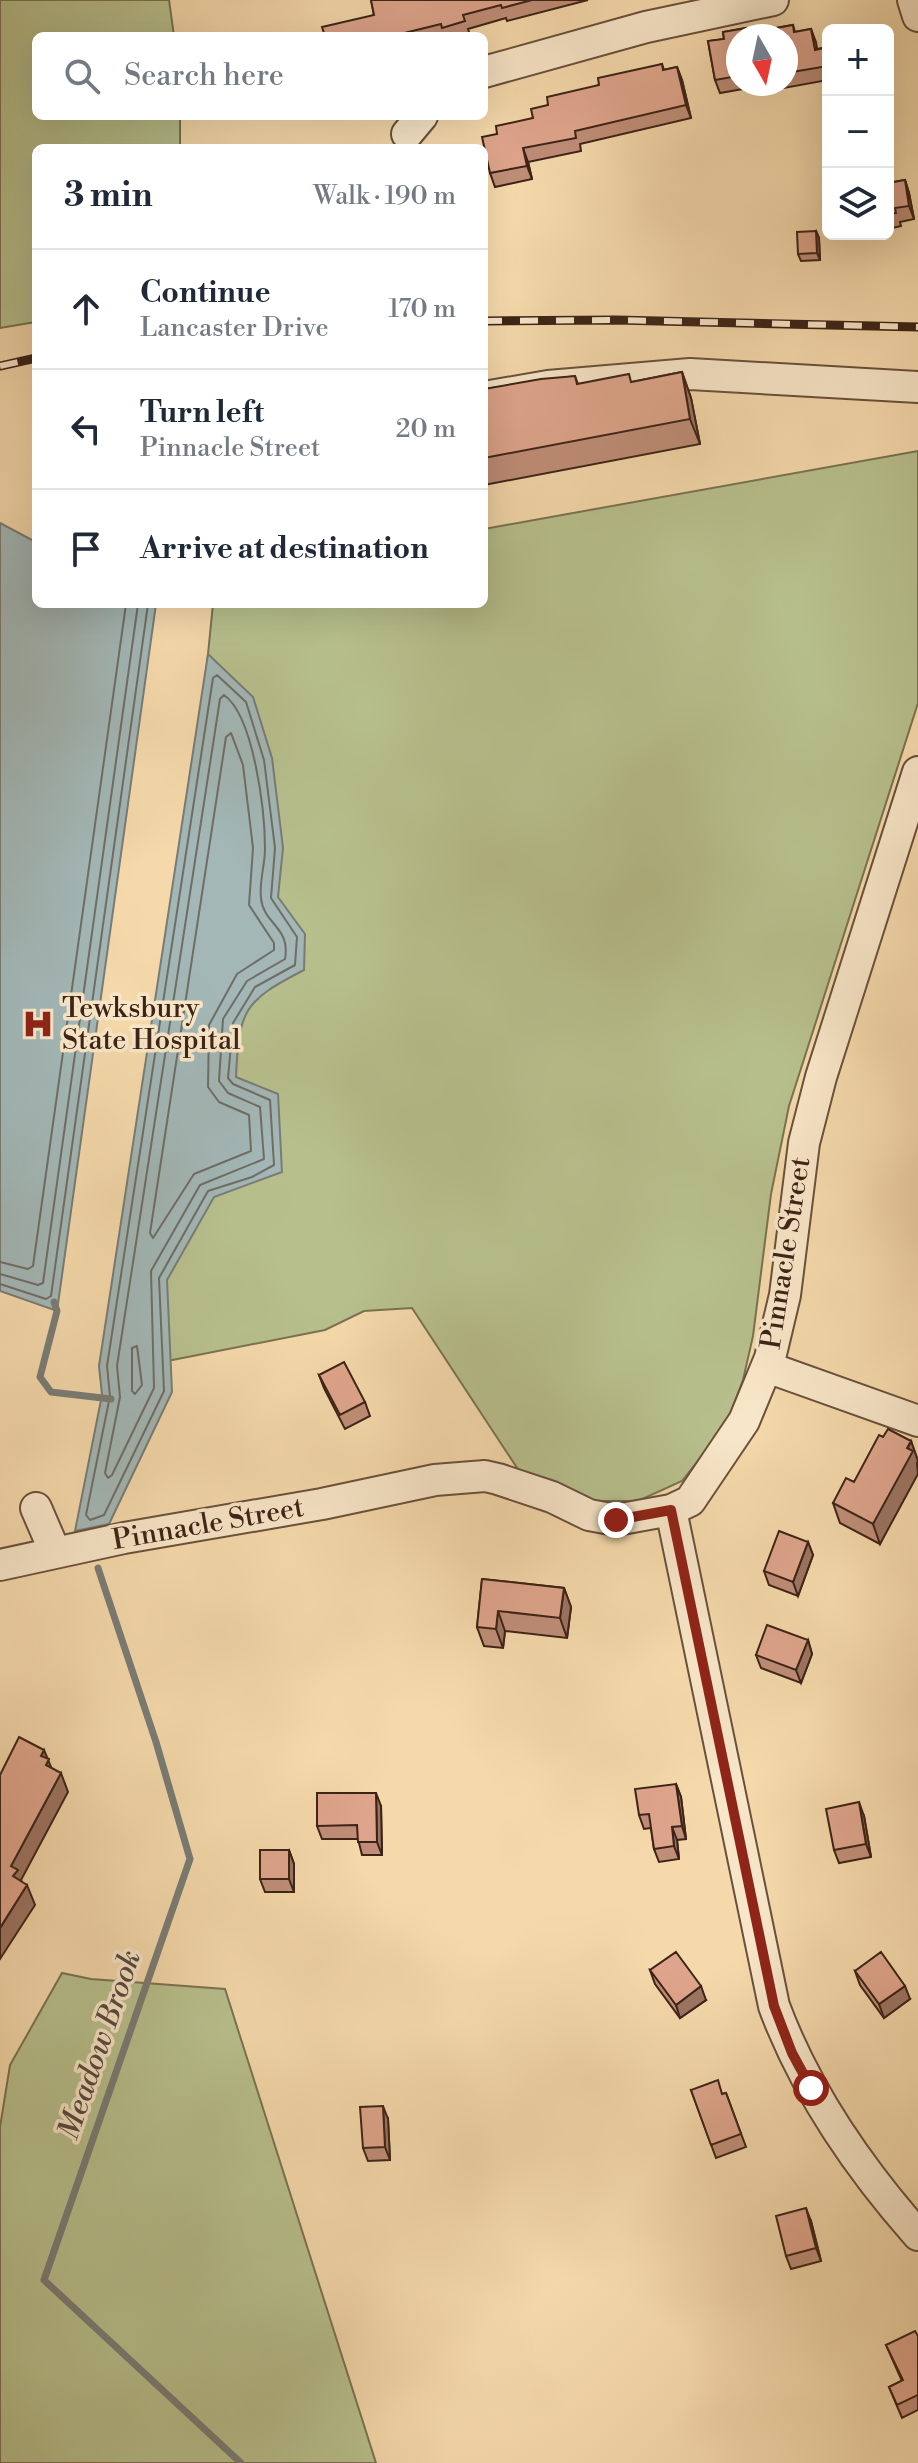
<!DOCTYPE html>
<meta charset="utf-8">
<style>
:root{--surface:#fff;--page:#f6f6f7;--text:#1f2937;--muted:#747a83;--line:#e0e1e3}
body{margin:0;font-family:"Libre Bodoni",serif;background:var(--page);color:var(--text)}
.controls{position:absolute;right:24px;top:24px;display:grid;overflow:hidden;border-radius:12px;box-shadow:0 8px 32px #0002}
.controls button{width:72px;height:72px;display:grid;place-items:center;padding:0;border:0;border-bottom:2px solid var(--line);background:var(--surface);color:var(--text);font:40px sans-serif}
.compass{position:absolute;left:726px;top:24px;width:72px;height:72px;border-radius:50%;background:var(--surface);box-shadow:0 8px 32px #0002;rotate:171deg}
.stop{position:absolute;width:24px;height:24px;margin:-18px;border:6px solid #8f2418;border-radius:50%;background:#fff}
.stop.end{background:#8f2418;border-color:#fff;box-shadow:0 2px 8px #0008}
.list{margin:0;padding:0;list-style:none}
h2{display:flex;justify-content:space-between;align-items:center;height:104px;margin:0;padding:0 32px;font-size:34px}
h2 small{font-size:26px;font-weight:400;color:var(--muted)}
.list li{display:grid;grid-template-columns:52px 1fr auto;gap:24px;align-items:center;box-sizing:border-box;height:120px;padding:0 32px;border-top:2px solid var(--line)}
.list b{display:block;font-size:30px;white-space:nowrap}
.list p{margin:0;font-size:26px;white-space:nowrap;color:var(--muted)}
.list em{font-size:26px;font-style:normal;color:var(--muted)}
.icon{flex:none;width:44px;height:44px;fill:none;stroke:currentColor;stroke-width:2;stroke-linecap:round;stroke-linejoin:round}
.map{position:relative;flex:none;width:918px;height:2463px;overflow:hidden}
.search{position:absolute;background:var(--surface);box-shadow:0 8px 32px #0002;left:32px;top:32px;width:456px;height:88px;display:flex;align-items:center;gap:20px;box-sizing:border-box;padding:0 28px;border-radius:12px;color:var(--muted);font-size:30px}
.panel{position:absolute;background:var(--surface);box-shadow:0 8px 32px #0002;left:32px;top:144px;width:456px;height:464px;border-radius:12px}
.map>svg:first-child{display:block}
.green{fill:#b7c08d;stroke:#7a7252;stroke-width:2}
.water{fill:#a2b7b6;stroke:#797c76;stroke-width:2}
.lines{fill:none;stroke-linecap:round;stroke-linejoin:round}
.shore{stroke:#6f6d66;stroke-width:2}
.stream{stroke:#797c76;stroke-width:7}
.minor-casing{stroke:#6a503c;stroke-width:34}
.minor{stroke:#f8e6c8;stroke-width:30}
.rail-casing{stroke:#3c2317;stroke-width:9}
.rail{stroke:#f8e6c8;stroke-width:6;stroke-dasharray:18;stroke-linecap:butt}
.wall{fill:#c08e78;stroke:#3c2317;stroke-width:2}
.shaded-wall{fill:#9c7462;stroke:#3c2317;stroke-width:2}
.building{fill:#dfa58c;stroke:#3c2317;stroke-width:2}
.route{stroke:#8f2418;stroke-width:10}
.labels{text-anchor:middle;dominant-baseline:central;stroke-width:7;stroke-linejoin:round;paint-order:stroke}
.poi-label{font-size:28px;fill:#3c2317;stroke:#f8e6c8;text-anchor:start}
.street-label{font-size:28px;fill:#3c2317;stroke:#f8e6c8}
.water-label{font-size:30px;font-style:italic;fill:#56483f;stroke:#f8e6c8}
</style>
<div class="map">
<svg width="918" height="2463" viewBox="0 0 918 2463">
<rect width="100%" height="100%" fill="#f5d9ab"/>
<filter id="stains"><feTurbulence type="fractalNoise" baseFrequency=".0025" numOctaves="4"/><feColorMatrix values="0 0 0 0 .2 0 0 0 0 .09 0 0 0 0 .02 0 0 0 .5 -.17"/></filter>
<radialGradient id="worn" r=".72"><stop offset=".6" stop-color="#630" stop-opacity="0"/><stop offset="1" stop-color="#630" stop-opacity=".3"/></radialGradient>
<!-- green -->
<path class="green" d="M0,0H169L174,36H36V116H180V148H36V322L0,328Z
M918,451V703L789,1106L771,1194L753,1336L743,1380L726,1425L682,1481L638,1501H591L523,1477L412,1308L364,1311L325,1330L137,1367L213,604H484V529Z
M62,1973L91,1979L225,1989L376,2463H0V2127L10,2065Z"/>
<!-- water -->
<path class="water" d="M0,523L36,542V604H156L57,1311L0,1291Z
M208,654L253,697L272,758L283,848L278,897L305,934L304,970C244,1001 239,1009 236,1077L278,1094L282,1172L214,1197L167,1280L172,1392L109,1524L75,1531L102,1395L99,1366Z"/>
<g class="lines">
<!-- shore -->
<path class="shore" d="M217,675L246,702L264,760L275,848L271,898L297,937L295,965L255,987L233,1023L228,1078L233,1084L270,1100L274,1165L252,1177L208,1191L159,1278L164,1391L104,1515L90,1520L86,1515L110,1396L107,1366L213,678Z
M224,695C254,716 265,812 265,849C265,865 259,882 261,898C263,924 291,927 285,959L247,981L223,1019L219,1081L228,1093L260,1107L264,1159L200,1185L151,1271L154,1388L112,1475L108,1478L105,1473L120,1397L117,1366L220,699Z
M231,733L243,765L253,848L249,905L274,943V950L237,974L209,1025L208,1087L219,1102L249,1115L251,1151L194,1174L153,1238L150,1233L226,737Z
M0,1262L28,1269L33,1266L126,604
M0,1274L38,1285L43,1283L138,604
M0,1284L46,1299L51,1296L148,604
M137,1346L142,1385L135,1394L132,1391V1348Z"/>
<!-- stream -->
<path class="stream" d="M54,1302L57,1311L40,1377L51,1392L111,1399
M98,1568L156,1742L190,1859L44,2280L241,2463"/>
<defs>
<path id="minor" d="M913,0L918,16
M484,72L646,27L773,0
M407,134L422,116
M484,397L548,386L690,374L918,387
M767,1367L918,1421
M36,1508L55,1552
M671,1510L774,2006C806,2092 857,2166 918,2235
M0,1565L124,1538L322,1504L435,1480L485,1476L498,1479L552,1497L589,1515L616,1520L671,1510L690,1501L744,1421L770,1358L785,1295L804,1143L821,1077L918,772"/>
</defs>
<!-- minor casing -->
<use href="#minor" class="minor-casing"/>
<!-- minor -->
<use href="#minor" class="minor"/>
<defs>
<path id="rail" d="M484,321L616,320L918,327
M0,366L36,358"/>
</defs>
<!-- rail casing -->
<use href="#rail" class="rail-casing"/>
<!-- rail -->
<use href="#rail" class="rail"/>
</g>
<!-- wall -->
<path class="wall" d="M371,0H588L507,21L506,18L468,29L470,35L465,36H325L374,15Z
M793,25L795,32L811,29L817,49L828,47V80L784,88L782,84H786V36H738V84H771L720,93L715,80L708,41L724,39L723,32L746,28L748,33Z
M662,64L664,70L677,67L682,80L691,118L580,144L581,151L528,162L532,179L495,187L490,173L497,134L533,118L548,105L599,85Z
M905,180L909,193L914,219L900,222L901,226L888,229V183Z
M816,231L819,238L820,260L801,261L798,254Z
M682,372L691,398L700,444L484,485V389L575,376L578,384L632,382Z
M319,1375L365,1402L370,1416L345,1429L324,1388Z
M883,1437L911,1441L918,1461L880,1544L840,1523L833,1503L854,1482Z
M808,1542L813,1555L798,1596L769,1585L764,1571Z
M482,1579L564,1588L571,1607L567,1638L505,1631L503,1648L484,1646L477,1627Z
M808,1640L812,1654L801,1683L761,1668L756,1655Z
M676,1784L681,1797L686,1839L677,1840L679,1859L659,1862L654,1849L651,1828L644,1829L639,1815Z
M381,1806L382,1855H362L358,1839H322L317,1826Z
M864,1816L871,1857L839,1863L834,1850Z
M289,1850L294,1864V1892H265L260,1879Z
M650,1970L706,2000L680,2018L655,1984Z
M855,1971L910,1999L884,2018L860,1985Z
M691,2090L722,2094L726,2093L746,2147L716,2158Z
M388,2119L390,2160L368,2161L363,2148Z
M811,2221L821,2261L791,2269L786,2256Z
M918,2336V2410L902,2418L889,2387L902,2381L886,2345Z"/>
<!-- shaded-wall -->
<path class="shaded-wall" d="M811,29L816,42L819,63L815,50Z
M677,67L682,80L691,118L686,105Z
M523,148L528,162L532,179L527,166Z
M905,180L909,193L914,219L909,206Z
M816,231L819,238L820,260L817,253Z
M682,372L691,398L700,444L690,419Z
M911,1441L918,1461L917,1463L918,1474L880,1544L873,1524Z
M808,1542L813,1555L798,1596L793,1582Z
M564,1588L571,1607L567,1638L560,1618Z
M498,1611L505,1631L503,1648L496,1629Z
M808,1640L812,1654L801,1683L796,1670Z
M44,1750L56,1779L53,1785L41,1756Z
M61,1773L68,1792L21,1880L25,1889L13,1876L11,1866Z
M676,1784L681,1797L686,1839L682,1826Z
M376,1793L381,1806L382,1855L377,1842Z
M859,1802L864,1816L871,1857L866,1844Z
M672,1827L677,1840L679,1859L674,1846Z
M289,1850L294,1864V1892L289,1879Z
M27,1885L35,1905L0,1959V1928Z
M701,1986L706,2000L680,2018L676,2005Z
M905,1986L910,1999L884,2018L879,2004Z
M383,2106L388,2119L390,2160L385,2147Z
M806,2208L811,2221L821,2261L816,2248Z"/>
<!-- building -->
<path class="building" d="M371,0H532L502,8L501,5L463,15L465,21L442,28L441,24L392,36H325L322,27L374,15Z
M793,25L794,32L811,29L815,50L828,47V66L786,73V36H738V76L715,80L708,41L724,39L723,32L746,28L747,33Z
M662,64L663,70L677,67L686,105L575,131L576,138L523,148L527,166L490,173L482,137L497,134L496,126L533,118L531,109L548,105L547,97L599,85L598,78Z
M905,180L909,206L895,208L896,213L888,214V183Z
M816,231L817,253L798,254L797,232Z
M682,372L690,419L484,458V389L541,379L575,376L577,384L629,374L631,382Z
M344,1362L365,1402L340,1415L319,1375Z
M888,1429L911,1441L907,1448L913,1451L873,1524L833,1503L846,1478L854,1482L879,1435L883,1437Z
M779,1531L808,1542L793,1582L764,1571Z
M482,1579L564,1588L560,1618L498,1611L496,1629L477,1627Z
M767,1625L808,1640L796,1670L756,1655Z
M19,1737L44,1750L41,1756L49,1759L46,1765L61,1773L11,1866L18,1870L13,1876L27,1885L0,1928V1775Z
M676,1784L682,1826L672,1827L674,1846L654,1849L649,1814L639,1815L635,1789Z
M317,1793H376L377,1842H358L357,1825L317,1826Z
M859,1802L866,1844L834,1850L826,1809Z
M260,1850H289V1879H260Z
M676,1952L701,1986L676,2005L650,1970Z
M881,1952L905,1986L879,2004L855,1971Z
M718,2080L722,2094L726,2093L741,2134L711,2145L691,2090Z
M383,2106L385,2147L363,2148L360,2107Z
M806,2208L816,2248L786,2256L776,2216Z
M915,2331L918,2336V2395L897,2405L889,2387L903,2380L886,2345Z"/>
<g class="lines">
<!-- route -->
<path class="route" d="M616,1520L671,1510L774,2006L792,2053L811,2088"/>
</g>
<!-- icons -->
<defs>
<symbol id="hospital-bare" viewBox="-9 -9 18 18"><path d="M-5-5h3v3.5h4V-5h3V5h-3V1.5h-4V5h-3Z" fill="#8f2418" stroke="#f8e6c8" stroke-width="2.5" paint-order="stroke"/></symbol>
</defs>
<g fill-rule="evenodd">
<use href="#hospital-bare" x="16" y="1002" width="44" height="44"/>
</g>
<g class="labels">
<!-- poi labels -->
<g class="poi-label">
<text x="62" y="1008">Tewksbury<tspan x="62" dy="32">State Hospital</tspan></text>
</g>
<!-- street labels -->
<g class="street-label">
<text transform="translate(786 1253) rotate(-81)">Pinnacle Street</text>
<text transform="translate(208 1524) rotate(-10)">Pinnacle Street</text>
</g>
<!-- water labels -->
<g class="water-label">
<text transform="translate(100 2045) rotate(-71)">Meadow Brook</text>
</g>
</g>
<rect width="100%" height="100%" filter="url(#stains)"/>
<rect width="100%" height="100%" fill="url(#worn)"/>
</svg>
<div class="controls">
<button>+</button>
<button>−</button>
<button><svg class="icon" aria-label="layers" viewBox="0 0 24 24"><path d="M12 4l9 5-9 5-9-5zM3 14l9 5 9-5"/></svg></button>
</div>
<svg class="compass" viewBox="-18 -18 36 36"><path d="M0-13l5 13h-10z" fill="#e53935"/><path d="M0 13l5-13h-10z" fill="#747a83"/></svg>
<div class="stop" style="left:811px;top:2088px"></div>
<div class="stop end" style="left:616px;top:1520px"></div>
<div class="search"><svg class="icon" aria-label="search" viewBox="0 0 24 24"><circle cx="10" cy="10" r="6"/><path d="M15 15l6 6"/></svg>Search here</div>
<section class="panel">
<h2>3 min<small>Walk · 190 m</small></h2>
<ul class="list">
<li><svg class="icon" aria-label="ahead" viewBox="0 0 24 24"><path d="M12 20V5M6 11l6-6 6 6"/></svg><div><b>Continue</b><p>Lancaster Drive</p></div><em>170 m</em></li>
<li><svg class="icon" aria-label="left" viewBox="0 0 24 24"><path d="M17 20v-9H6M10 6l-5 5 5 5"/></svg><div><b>Turn left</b><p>Pinnacle Street</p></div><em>20 m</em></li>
<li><svg class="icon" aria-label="arrive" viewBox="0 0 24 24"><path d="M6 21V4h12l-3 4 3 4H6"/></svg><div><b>Arrive at destination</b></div></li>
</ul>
</section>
</div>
